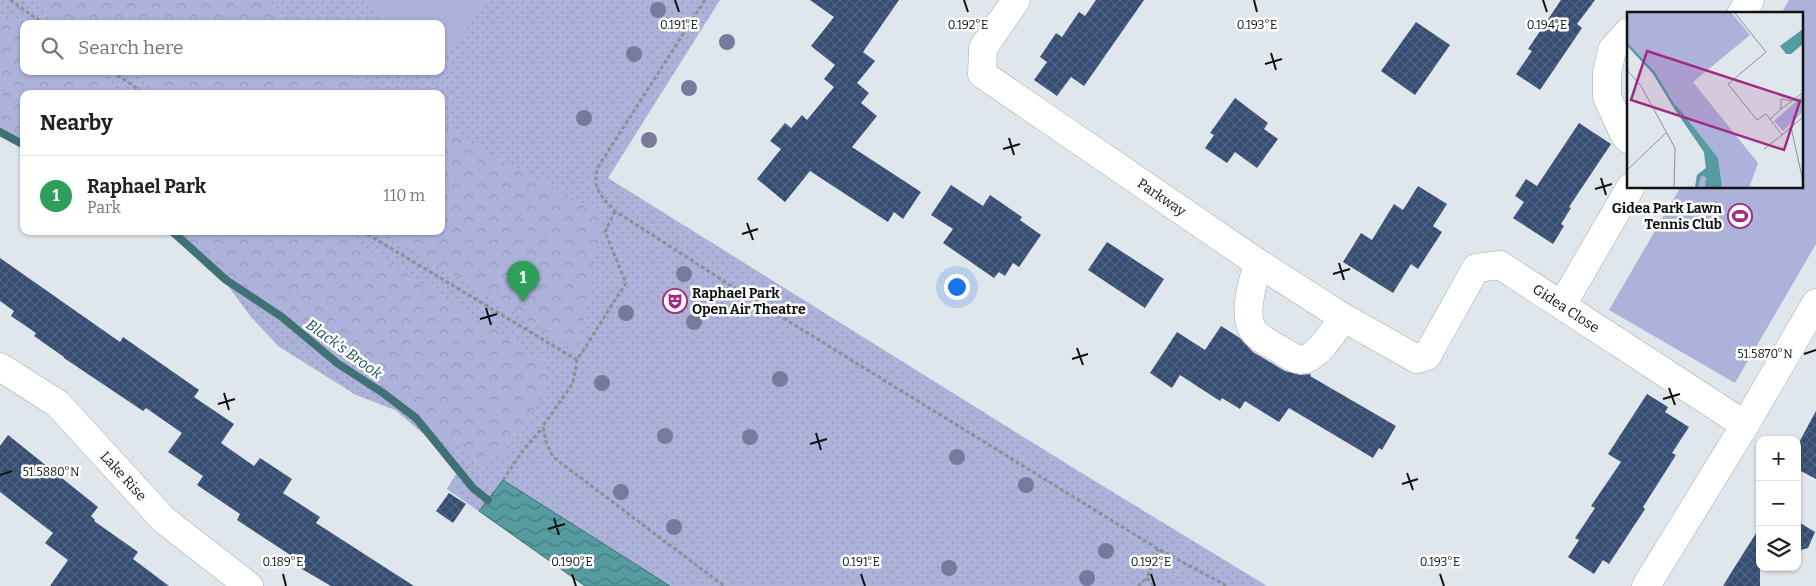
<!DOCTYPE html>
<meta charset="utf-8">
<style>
:root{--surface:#fff;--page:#f6f6f6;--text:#222;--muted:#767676;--line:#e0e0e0;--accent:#a12a83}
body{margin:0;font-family:Bitter,serif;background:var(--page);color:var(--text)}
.controls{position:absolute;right:15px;bottom:15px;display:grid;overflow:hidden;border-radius:10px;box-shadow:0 1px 4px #0004}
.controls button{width:45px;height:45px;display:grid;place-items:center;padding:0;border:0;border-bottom:1px solid var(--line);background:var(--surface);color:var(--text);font:25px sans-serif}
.you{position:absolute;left:956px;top:286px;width:18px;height:18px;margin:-12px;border:4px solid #fff;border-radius:50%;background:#1a73e8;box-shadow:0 0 0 8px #1a73e833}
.badge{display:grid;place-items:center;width:32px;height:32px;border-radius:50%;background:var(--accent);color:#fff;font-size:16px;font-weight:700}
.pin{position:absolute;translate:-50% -41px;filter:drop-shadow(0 1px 2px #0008)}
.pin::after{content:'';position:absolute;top:26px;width:18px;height:15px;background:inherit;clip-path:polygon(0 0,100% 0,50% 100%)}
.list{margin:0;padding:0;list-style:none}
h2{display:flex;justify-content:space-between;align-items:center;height:65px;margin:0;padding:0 20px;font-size:21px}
h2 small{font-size:16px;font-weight:400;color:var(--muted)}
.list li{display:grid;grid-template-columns:32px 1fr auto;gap:15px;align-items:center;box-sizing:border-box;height:80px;padding:0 20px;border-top:1px solid var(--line)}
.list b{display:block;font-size:19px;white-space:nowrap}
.list p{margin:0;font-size:16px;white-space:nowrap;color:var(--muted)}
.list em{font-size:16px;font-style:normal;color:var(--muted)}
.icon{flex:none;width:28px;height:28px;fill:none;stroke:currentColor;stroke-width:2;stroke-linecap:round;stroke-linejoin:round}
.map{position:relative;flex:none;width:1816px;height:586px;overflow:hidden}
.search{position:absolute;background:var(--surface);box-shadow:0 1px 4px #0004;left:20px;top:20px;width:425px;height:55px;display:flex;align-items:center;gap:12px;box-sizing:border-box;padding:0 18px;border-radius:10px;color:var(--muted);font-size:19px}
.panel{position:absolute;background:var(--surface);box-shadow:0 1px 4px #0004;left:20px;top:90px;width:425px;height:145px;border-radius:10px}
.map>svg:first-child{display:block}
.grass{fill:url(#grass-dots);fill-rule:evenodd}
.forest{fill:url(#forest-crowns)}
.garden{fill:#adb2da}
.water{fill:url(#water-waves);stroke:#407275}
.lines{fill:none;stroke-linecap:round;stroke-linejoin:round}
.stream{stroke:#407275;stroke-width:8}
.building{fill:url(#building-cross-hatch)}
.minor-casing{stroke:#a5acb1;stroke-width:29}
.path{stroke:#8c9196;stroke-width:3;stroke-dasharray:4 2.5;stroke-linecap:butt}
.minor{stroke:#fff;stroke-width:28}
.tree{fill:#787a9c}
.ticks{fill:none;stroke:#101214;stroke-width:2}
.labels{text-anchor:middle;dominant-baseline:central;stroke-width:5;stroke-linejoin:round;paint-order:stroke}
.street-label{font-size:14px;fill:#101214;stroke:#fff}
.poi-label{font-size:14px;font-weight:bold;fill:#101214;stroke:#fff;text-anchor:end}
.water-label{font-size:15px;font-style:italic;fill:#165357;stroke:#fff}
.inset-river{fill:none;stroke:#559b9f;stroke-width:2.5}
.inset-road{fill:none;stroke:#8c9196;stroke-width:1}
.view{fill:#a12a83;fill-opacity:0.15;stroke:#a12a83;stroke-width:2.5}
.inset-edge{fill:none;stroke:#101214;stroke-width:2.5}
.ticks-label{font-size:12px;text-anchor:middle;fill:#101214;stroke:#fff;stroke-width:5;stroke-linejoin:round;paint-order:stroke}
</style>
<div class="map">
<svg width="1816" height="586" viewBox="0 0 1816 586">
<defs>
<pattern id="grass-dots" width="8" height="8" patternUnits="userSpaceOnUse" patternTransform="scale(1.25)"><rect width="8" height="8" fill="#adb2da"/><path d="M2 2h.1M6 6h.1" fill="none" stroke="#9498ba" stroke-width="1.8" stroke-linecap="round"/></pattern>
<pattern id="forest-crowns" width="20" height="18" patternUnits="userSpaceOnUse" patternTransform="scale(1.25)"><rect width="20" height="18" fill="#adb2da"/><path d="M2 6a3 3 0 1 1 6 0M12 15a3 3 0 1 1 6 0" fill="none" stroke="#9498ba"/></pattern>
<pattern id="water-waves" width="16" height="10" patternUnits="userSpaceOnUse" patternTransform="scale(1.25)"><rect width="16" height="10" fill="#559b9f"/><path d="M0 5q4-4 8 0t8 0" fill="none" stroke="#457d80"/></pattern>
<pattern id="building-cross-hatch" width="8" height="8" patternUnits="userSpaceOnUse" patternTransform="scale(1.25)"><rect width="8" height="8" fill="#364d73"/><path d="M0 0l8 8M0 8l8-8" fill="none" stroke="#506281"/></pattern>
</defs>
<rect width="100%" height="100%" fill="#dfe6ec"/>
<!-- grass -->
<path class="grass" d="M0,0H720L608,178L1080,472L1267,586H585L447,489L456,474L426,436L395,410L356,395L278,346L251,317L226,283L165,231H441V94H24V145L0,132ZM24,24H441V71H24Z"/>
<!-- forest -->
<path class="forest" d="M31,0H266L294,24H65Z
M0,14L24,29V71H90L125,94H24V145L0,132Z
M133,71H349L375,94H166Z
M441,126L604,215L577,351L381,231H441Z
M172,231H340L543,361L549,377L543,397L501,455L485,466L382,393L337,363L282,317L226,280Z"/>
<!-- garden -->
<path class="garden" d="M362,0H488L443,60L441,59V24H394Z
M1789,0H1816V244L1735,383L1609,310L1680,188H1802V14H1781Z"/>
<!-- water -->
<path class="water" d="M503,480L670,586H585L479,511Z"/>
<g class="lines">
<!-- stream -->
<path class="stream" d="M0,132L24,145
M172,231L226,280L282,317L337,363L383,393L416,418L473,488L488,500"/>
</g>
<!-- building -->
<path class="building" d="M810,0H899L863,52L875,61L857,83L869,93L861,103L877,116L852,147L921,192L903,219L894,212L888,222L810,171L785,202L757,179L781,149L770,141L785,123L791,128L802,115L807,120L834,87L824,79L835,65L811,46L834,17Z
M1096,0H1144L1084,86L1071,77L1057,96L1034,80L1047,62L1040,57L1056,33L1062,37L1079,12L1085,16Z
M1561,0H1595L1577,24L1582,28L1540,90L1516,74L1532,51L1528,49Z
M1416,22L1450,45L1415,95L1381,71Z
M1235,98L1268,123L1264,129L1278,139L1257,168L1235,152L1227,163L1205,148L1214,135L1210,133Z
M1579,123L1611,144L1569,207L1571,208L1561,224L1564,226L1553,244L1513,218L1524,202L1515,196L1526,179L1537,186Z
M951,185L983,206L990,195L1022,217L1020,220L1041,235L1019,267L1013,263L1005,276L999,272L994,278L943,243L953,229L931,215Z
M1418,186L1447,204L1433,226L1442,232L1418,269L1411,264L1393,293L1343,262L1361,233L1372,240L1394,204L1403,210Z
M1107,242L1164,279L1145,308L1088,270Z
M0,258L120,342L123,337L199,390L194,397L234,424L221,443L254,466L260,458L292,479L283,493L320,517L316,523L414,586H331L295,565L298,560L237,520L240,514L197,485L203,476L168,452L182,433L146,408L143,411L64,358V357L34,336L36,333L11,316L14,311L0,301Z
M1221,326L1240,338L1253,352L1285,371L1300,375L1311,374L1310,376L1396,426L1382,450L1379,448L1373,458L1289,408L1279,422L1245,401L1240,409L1222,398L1220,401L1180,375L1172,388L1150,373L1177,332L1205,350Z
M1647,394L1668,407L1665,412L1689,427L1672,453L1676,455L1643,507L1645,509L1609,564L1603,560L1594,574L1568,557L1579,540L1575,538L1595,508L1591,506L1621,462L1608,454Z
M1816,411V479L1797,469V446Z
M8,435L98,507L91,516L95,520L94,521L138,552L133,559L169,586H50L68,560L45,543L53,533L0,492V446Z
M449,493L466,504L453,523L436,511Z
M1797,521L1815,532L1808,548L1797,551Z
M1760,527V586H1723L1734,568Z"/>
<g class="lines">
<defs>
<g id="minor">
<path id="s1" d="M1016,0L983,48L982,74L1258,263L1344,318L1417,359L1427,356L1476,268L1500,265L1745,425L1816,303"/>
<path d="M1741,14L1750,0"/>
<path d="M1628,32L1612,50L1607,73V97L1624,134L1628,139"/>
<path d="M1258,263C1253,281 1241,317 1255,333C1263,341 1275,346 1284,352C1291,356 1299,363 1308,358C1322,351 1334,330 1344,318"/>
<path d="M1562,305L1630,188"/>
<path id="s2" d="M0,367L58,404L164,520L249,586"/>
<path d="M1646,586L1745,425"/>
</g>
</defs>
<!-- minor casing -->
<use href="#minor" class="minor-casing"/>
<!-- path -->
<path class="path" d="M10,0L44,24
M705,0L598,167C591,188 602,197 615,211L741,292L1158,549L1227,586
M112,71L145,94
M615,211L605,232L626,283L577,360L573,383L543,426L546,442L553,457L724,586
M362,231L577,360
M503,480L522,452L543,427
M1138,586L1147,578
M1154,586L1147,578L1158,549"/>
<!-- minor -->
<use href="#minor" class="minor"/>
</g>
<!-- trees -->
<g class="tree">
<circle cx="658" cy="10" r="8"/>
<circle cx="727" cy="42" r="8"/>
<circle cx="634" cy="54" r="8"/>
<circle cx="689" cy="88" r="8"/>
<circle cx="584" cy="118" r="8"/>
<circle cx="649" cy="140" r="8"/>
<circle cx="684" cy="274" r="8"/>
<circle cx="626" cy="313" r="8"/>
<circle cx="694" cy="322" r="8"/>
<circle cx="780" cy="379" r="8"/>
<circle cx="602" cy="383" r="8"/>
<circle cx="665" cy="436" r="8"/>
<circle cx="750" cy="437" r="8"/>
<circle cx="957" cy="457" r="8"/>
<circle cx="1026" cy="485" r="8"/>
<circle cx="621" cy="492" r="8"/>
<circle cx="674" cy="527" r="8"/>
<circle cx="1106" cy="551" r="8"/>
<circle cx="949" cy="568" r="8"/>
<circle cx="1087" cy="578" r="8"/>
</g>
<!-- ticks -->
<path class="ticks" d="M675,0L679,12M964,0L968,12M1254,0L1257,12M1543,0L1547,12M1271,53L1276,70M1265,64L1282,59M1009,138L1014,155M1003,149L1020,144M1601,178L1606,195M1595,189L1612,184M747,223L753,240M742,234L758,229M1339,263L1344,280M1333,274L1350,269M486,308L491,325M480,319L497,314M1077,348L1083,365M1804,354L1816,350M1072,359L1088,354M1669,388L1675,405M224,393L229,410M1663,399L1680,394M218,404L235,399M816,433L821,450M810,444L827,439M1407,473L1413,490M0,475L12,471M1402,484L1418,479M554,518L559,535M548,529L565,524M283,574L286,586M572,574L576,586M861,574L865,586M1151,574L1155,586M1440,574L1444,586"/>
<!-- icons -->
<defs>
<symbol id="stadium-ring" viewBox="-11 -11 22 22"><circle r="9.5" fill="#fff" stroke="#a12a83" stroke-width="1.5"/><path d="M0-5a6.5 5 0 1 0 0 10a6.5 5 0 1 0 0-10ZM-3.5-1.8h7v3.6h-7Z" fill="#a12a83"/></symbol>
<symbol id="theatre-ring" viewBox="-11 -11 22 22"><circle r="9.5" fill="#fff" stroke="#a12a83" stroke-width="1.5"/><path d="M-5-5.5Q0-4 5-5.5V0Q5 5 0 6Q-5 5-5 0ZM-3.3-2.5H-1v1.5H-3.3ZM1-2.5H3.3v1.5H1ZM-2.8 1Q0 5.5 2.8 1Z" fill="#a12a83"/></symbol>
</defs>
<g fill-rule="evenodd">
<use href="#stadium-ring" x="1726" y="202" width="28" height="28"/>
<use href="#theatre-ring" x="661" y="287" width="28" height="28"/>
</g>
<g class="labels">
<!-- street labels -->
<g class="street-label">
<text stroke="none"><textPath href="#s1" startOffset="302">Parkway</textPath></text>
<text stroke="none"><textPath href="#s1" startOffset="819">Gidea Close</textPath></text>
<text stroke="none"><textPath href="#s2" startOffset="166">Lake Rise</textPath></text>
</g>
<!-- poi labels -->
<g class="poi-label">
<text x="1722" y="208">Gidea Park Lawn<tspan x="1722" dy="16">Tennis Club</tspan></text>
<text x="692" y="293" text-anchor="start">Raphael Park<tspan x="692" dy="16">Open Air Theatre</tspan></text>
</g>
<!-- water labels -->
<g class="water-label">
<text transform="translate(344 349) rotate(36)">Black's Brook</text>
</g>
</g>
<!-- overview -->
<g transform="translate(1627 12)">
<rect width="176" height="176" fill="#dfe6ec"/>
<path d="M0,0H104L123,23L66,70L131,151L122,176H68L70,163L79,156L77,140L27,63L0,32Z" fill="#adb2da"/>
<path d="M15,7L28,24L30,32L35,35L49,58L65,73L59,84L16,31L0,22V17ZM0,25L14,34L56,84L55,87L48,91L27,61L0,32Z" fill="#adb2da"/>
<path d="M34,0H40L72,44L55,56L22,8ZM68,0L94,29L76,43L52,13ZM176,83V100L156,119L147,109Z" fill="#adb2da"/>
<path d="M176,17V32L164,42H159L153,34ZM49,93L91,146L95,176H78L79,165L74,164L71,176H68L70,163L79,156L77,140L46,95Z" fill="#559b9f"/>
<path class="inset-river" d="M0,32L27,61L47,94"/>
<path class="inset-road" d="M107,0L139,40L101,72L130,108L139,102L155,123L177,104M0,58L14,74L48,136L47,176M154,97L177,80M143,107L154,97V87L165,89M164,115L177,174M137,137L155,123M0,158L40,120"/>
<path class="view" d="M20,39L173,89L157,138L4,88Z"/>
<rect width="176" height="176" class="inset-edge"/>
</g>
<g class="ticks-label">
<text x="679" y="29">0.191°E</text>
<text x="968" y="29">0.192°E</text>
<text x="1257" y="29">0.193°E</text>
<text x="1547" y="29">0.194°E</text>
<text x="1765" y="358">51.5870°N</text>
<text x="51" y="476">51.5880°N</text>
<text x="283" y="566">0.189°E</text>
<text x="572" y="566">0.190°E</text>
<text x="861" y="566">0.191°E</text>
<text x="1151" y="566">0.192°E</text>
<text x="1440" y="566">0.193°E</text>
</g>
</svg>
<div class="controls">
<button>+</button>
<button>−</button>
<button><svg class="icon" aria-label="layers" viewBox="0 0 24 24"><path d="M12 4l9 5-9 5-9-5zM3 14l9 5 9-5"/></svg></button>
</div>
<div class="you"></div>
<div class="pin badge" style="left:523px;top:302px;background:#2e9e5b">1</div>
<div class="search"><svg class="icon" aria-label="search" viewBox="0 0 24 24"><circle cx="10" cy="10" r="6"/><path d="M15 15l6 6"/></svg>Search here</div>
<section class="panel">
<h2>Nearby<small></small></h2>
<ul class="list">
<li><span class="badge" style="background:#2e9e5b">1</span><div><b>Raphael Park</b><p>Park</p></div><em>110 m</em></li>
</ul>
</section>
</div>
